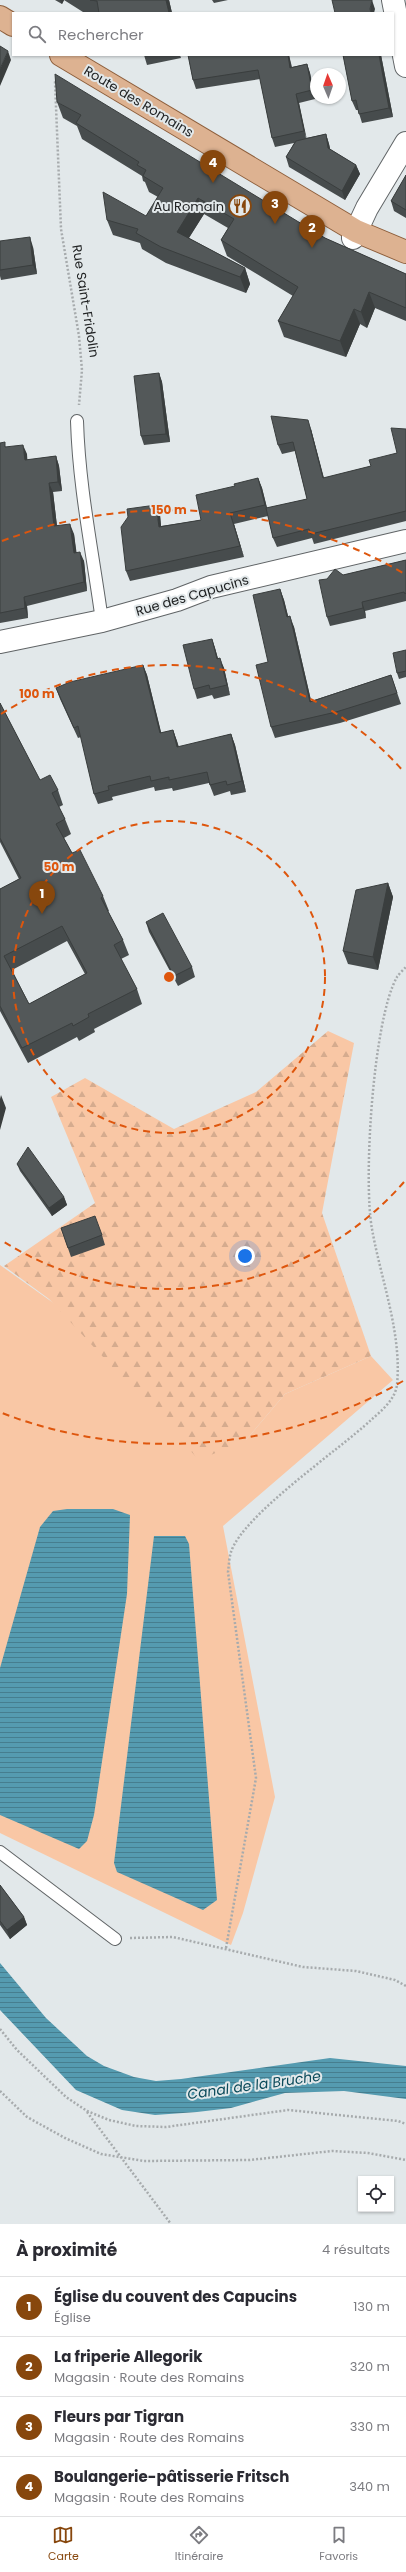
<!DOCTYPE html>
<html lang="fr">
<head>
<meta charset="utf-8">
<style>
	:root { --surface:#fff; --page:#f7f7f7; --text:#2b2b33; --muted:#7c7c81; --line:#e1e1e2; --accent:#87470d }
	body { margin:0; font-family:Poppins,sans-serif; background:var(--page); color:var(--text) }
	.controls { position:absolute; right:12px; bottom:12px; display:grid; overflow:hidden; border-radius:0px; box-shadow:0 1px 3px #0004 }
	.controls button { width:36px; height:36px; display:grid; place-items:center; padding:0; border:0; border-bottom:1px solid var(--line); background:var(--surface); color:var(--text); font:20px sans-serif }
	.compass { position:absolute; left:310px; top:68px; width:36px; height:36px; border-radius:50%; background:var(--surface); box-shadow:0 1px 3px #0004; rotate:358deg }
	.you { position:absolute; left:245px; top:1256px; width:14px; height:14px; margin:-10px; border:3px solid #fff; border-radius:50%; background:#1a73e8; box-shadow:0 0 0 6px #1a73e833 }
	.badge { display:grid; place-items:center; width:26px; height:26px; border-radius:50%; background:var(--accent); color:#fff; font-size:13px; font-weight:700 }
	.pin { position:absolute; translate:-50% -33px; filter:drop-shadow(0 1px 2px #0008) }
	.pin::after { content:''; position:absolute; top:21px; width:14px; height:12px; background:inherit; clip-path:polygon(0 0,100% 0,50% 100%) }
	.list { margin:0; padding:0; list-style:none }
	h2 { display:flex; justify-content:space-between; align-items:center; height:52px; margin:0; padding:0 16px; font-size:17px }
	h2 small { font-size:13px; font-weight:400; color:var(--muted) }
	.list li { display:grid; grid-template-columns:26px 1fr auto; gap:12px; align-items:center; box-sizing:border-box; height:60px; padding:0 16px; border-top:1px solid var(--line) }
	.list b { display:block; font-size:15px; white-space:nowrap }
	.list p { margin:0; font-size:13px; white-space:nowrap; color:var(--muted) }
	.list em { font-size:13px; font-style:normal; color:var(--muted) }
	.icon { flex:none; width:22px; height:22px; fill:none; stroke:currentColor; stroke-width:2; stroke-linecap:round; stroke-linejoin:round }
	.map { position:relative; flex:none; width:406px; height:2224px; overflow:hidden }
	.search { position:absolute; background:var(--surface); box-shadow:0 1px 3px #0004; left:12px; right:12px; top:12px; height:44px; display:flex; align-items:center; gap:10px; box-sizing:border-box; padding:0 14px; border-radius:0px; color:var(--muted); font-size:15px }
	.sheet { height:292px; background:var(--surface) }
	nav { display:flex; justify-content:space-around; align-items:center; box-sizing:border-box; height:56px; border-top:1px solid var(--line); background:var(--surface); font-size:11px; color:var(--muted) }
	nav a { display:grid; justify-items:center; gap:2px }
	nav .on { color:var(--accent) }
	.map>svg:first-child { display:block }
	.green { fill:#f9c7a5 }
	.forest { fill:url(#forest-firs) }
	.water { fill:url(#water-rules) }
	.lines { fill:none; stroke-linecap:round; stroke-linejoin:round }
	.service-casing { stroke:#606466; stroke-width:14 }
	.minor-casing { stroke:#606466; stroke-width:24 }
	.primary-casing { stroke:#8d5e3b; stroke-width:24 }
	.path { stroke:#a7abad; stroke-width:2.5; stroke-dasharray:2 2; stroke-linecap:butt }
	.service { stroke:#fff; stroke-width:12 }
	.minor { stroke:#fff; stroke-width:22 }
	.primary { stroke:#ddb291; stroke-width:22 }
	.wall { fill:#474c4d; fill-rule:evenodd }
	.shaded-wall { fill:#3a3e3e }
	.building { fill:#535859; stroke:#3a3e3e; fill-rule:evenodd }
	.ring { fill:none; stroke:#de560d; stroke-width:2; stroke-dasharray:7 5 }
	.labels { text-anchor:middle; stroke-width:4; stroke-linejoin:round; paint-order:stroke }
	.street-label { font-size:13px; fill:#212324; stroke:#e2e8ea }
	.poi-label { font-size:13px; fill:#212324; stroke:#e2e8ea; text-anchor:end }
	.water-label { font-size:14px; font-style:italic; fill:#0b4a5a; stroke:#e2e8ea }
	.centre { fill:#de560d; stroke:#e2e8ea; stroke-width:2 }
	.ring-label { font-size:12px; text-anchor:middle; font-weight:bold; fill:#de560d; stroke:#e2e8ea; stroke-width:4; stroke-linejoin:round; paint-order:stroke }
</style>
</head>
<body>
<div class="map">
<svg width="406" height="2224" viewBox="0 0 406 2224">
	<defs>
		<pattern id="forest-firs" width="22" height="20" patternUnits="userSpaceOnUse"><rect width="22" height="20" fill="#f9c7a5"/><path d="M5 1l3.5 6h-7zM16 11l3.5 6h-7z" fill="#d5ab8e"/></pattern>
		<pattern id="water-rules" width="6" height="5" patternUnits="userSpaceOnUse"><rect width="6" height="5" fill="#559bb0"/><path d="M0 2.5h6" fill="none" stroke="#467e8f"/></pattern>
	</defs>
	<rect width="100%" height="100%" fill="#e2e8ea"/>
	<path class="green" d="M0 1265 246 1440 285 1394 371 1356 393 1380 223 1526 275 1797 243 1913 231 1945 0 1833Z"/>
	<path class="forest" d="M328 1031 354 1043 322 1213 371 1356 285 1394 246 1440 199 1460 49 1299 4 1266 95 1203 51 1097 85 1078 174 1129 256 1092Z"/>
	<path class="water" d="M67 1509H113L130 1515 127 1594 94 1815 87 1841 79 1849 0 1815V1668L40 1527 53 1511Z
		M154 1536H185L189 1544 217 1900 203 1910 117 1872 114 1863Z
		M0 1963 46 2018 87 2056 104 2066 134 2077 156 2081 181 2079 330 2058 406 2066V2099L344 2091 285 2093 231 2108 197 2112 155 2115 122 2110 76 2090 0 2010Z"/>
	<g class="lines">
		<g class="service-casing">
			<path id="service" d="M77 421C79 489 93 554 102 621
				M0 1852 115 1939"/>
		</g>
		<g class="minor-casing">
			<path id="minor" d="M393 0 406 66
				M353 238 367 208 406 143
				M0 642 102 621 177 600 211 587 406 541"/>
		</g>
		<g class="primary-casing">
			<path id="primary" d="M0 17 13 25
				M61 55 356 231 406 252"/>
		</g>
		<path class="path" d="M57 78 55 82 61 229 79 336 82 370 79 405
			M130 1938 173 1937 303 1967 356 1971 395 1980 406 1986
			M226 1948 256 1778 228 1572C229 1565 229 1558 231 1552 243 1515 339 1450 371 1420 381 1411 395 1400 397 1385 402 1333 381 1280 372 1229 363 1181 373 1019 397 977 399 974 403 970 406 967
			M0 2029 17 2050 66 2097 87 2111 109 2120 136 2126 166 2127 288 2110 398 2121 406 2124
			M0 2091 27 2117 65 2138 101 2154 144 2161 250 2160 332 2151 368 2153 406 2160
			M87 2112 171 2224"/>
		<use href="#service" class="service"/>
		<use href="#minor" class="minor"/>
		<use href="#primary" class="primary"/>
	</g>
	<path class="wall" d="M55 0H169L172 13H83V12L64 0 62 4Z
		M212 0H228L214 3Z
		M144 55H180L181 58 147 65Z
		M188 55H289L292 67 307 64 310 73 315 99 299 103 306 138 326 134 329 144 330 149 356 165 360 174 345 200 289 167 286 157 294 143 275 147 272 138 260 79 196 89 193 80Z
		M343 55H381L393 117 362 123 358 110H356L352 101Z
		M57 102 325 238 406 274V321L375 308 367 328 360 324 346 357 284 337 278 321 293 296 227 256 221 240 228 228 204 214 189 238 245 268 250 284 246 293 166 263 142 249 140 243 113 235 107 220 146 216 158 197 149 192 145 182 143 181 142 176 82 139 77 126 63 118Z
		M406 175V218L394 211 391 201Z
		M0 241 33 247 37 274 1 280 0 276Z
		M159 373 162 382 170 442 144 445 141 436Z
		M311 429 324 478 371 466 397 453 406 429V521L314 544 312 538 277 547 273 538 268 516 234 524 244 557 130 581 126 571 160 515 161 526 201 520 235 486 258 478 262 488 267 508 307 499 295 451 282 454 278 445Z
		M0 443 6 447 27 454V460L56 456 59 466 62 491 53 492 57 526 74 534 76 552 84 561 87 591 27 606 28 618 0 623Z
		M406 560V601L365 611 366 618 330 626 327 617 343 575Z
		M280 589 284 600 288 616 294 627 311 701 391 675 401 704 340 723 275 738 271 727 268 662Z
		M212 639 215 648 218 659 224 668 230 695 214 699 212 695 197 699 194 689Z
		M406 650V677L399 679 397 673Z
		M143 665 147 675 161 733 173 730 179 747 231 734 235 745 246 792 231 795 230 791 214 796 209 783 173 791 172 788 155 791 154 787 112 797 113 800 98 804 94 794 81 737 78 738 60 699 56 688Z
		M0 703 40 780 58 790 63 805 59 807 65 819 71 834 64 838 72 853 103 896 109 911H108L123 940 129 955 121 959 137 989 142 1004 94 1029 95 1032 79 1041 77 1037 28 1063 0 1011V889L19 879 0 842ZM67 941 85 974 29 1004 12 970Z
		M388 883 393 897 378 970 348 964 343 951Z
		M146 922 192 967 195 977 178 986 149 932Z
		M17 1164 64 1197 67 1205 52 1216 20 1171Z
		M61 1228 102 1235 105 1245 71 1257Z
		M0 1885 24 1917 27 1925 10 1939 0 1925Z"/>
	<path class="shaded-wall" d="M60 0H64L62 4Z
		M166 0H169L172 13H169Z
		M372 0 375 9 374 13H371L370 9Z
		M8 51 11 60 0 86V69Z
		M288 55H289L293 77 290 68Z
		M379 55H381L393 117 389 108Z
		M307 64 310 73 315 99 312 90Z
		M296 94 299 103 307 140 304 131Z
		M326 134 329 144 332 157 328 148Z
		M356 165 360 174 345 200 342 191Z
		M198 198 204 214 183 247 177 232Z
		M30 237 33 247 37 274 33 265Z
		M245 268 250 284 246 293 240 277Z
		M369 292 375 308 367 328 361 312Z
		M354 309 360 324 346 357 340 341Z
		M159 373 162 382 170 442 166 434Z
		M308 420 311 429 326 487 323 478Z
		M23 445 27 454 28 470 25 460Z
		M56 456 59 466 62 491 58 482Z
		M258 478 262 488 269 516 265 505Z
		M49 483 53 492 58 535 54 526Z
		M156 505 160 515 162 537 159 527Z
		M230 513 234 524 244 557 240 546Z
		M70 524 74 534 78 563 74 553Z
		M80 552 84 561 87 591 84 582Z
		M280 589 284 600 291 628 287 617Z
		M24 597 27 606 28 618 25 608Z
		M362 602 365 611 366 618 363 608Z
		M290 616 294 627 314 713 310 702Z
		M212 639 215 648 221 669 217 659Z
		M220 658 224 668 230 695 227 685Z
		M143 665 147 675 164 744 160 733Z
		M173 730 177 741 181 758 177 747Z
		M231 734 235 745 246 792 242 781Z
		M388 883 393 897 378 970 373 957Z
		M1 1095 6 1108 0 1130V1099Z
		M64 1197 67 1205 52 1216 49 1208Z
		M24 1917 27 1925 10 1939 7 1930Z"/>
	<path class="building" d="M90 0H166L169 13H99L97 1Z
		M332 0H372L370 9 371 13H335Z
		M0 46 8 51 0 69Z
		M188 55H288L290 68 307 64 312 90 296 94 304 131 272 138 258 70 193 80Z
		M343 55H379L389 108 359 114 356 100 352 101Z
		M55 74 325 238 406 274V308L369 292 361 312 354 309 340 341 278 321 298 287 221 240 234 219 198 198 177 232 245 268 240 277 161 247 136 233 138 229 107 220 103 192 146 216 163 188 143 176 146 170 137 165 139 162 76 123 81 115 57 102Z
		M326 134 328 148 356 165 342 191 286 157 296 141Z
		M406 175V210L391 201Z
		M30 237 33 265 0 270V241Z
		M159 373 166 434 141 436 134 376Z
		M271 416 308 420 323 478 371 466 369 460 397 453 391 428 406 429V511L311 534 309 529 273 538 266 508 307 499 293 442 278 445Z
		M5 442V447L23 445 25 460 56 456 58 482 49 483 54 526 70 524 74 553 80 552 84 582 24 597 25 608 0 613V443Z
		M258 478 265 505 230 513 240 546 126 571 121 527 128 517 127 509 156 505 159 527 201 520 196 495 235 486 234 484Z
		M406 560V593L405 594 404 592 362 602 363 608 327 617 319 580 327 579 335 569 343 575Z
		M280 589 287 617 290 616 310 702 391 675 397 693 336 712 271 727 256 665 268 662 253 595Z
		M212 639 217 659 220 658 227 685 210 689 209 685 194 689 183 645Z
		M406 650V671L397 673 393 653Z
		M143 665 160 733 173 730 177 747 231 734 242 781 227 785 226 781 210 785 207 772 169 780V777L151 781 150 776 108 786 109 790 94 794 78 726 74 728 56 688 70 682Z
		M0 703 40 780 50 775 58 790 52 793 65 819 56 824 72 853 80 850 103 896 101 898 123 940 114 945 137 989 88 1014 89 1017 73 1026 72 1023 22 1048 0 1006V889L21 878 0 838ZM62 926 87 973 29 1004 4 956Z
		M388 883 373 957 343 951 356 890Z
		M163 913 192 967 174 976 146 922Z
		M28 1147 64 1197 49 1208 17 1164Z
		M95 1216 102 1235 68 1248 61 1228Z
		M0 1885 24 1917 7 1930 0 1921Z"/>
	<g class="ring">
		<circle cx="169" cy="977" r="156"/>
		<path d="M404 1182A312 312 0 0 1 1 1240M1 714A312 312 0 0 1 404 772"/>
		<path d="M403 1381A467 467 0 0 1 2 1413M2 541A467 467 0 0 1 403 573"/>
	</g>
	<defs>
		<g id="restaurant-ring" transform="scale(1.15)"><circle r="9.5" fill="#e2e8ea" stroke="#87470d" stroke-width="1.5"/><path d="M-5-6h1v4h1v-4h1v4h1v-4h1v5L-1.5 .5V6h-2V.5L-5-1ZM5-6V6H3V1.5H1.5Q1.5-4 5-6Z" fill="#87470d"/></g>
	</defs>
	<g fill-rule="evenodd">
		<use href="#restaurant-ring" x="240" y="206"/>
	</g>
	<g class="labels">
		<g class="street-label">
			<text transform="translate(139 101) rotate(31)" y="5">Route des Romains</text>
			<text transform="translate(86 301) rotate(81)" y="5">Rue Saint-Fridolin</text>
			<text transform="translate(192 595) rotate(-16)" y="5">Rue des Capucins</text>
		</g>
		<g class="poi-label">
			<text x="224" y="211">Au Romain</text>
		</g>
		<g class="water-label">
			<text transform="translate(254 2085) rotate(-8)" y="5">Canal de la Bruche</text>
		</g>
	</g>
	<circle cx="169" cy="977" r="6" class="centre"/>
	<g class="ring-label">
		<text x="169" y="514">150 m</text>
		<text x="37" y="698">100 m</text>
		<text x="59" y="871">50 m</text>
	</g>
</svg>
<div class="controls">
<button><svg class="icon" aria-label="locate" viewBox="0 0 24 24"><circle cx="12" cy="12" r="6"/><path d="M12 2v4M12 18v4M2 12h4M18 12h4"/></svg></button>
</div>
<svg class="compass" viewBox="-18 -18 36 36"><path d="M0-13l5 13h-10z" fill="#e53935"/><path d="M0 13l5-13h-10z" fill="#7c7c81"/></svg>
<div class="you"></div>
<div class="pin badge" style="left:42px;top:914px">1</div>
<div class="pin badge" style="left:312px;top:248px">2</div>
<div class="pin badge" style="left:275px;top:224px">3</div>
<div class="pin badge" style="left:213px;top:183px">4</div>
<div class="search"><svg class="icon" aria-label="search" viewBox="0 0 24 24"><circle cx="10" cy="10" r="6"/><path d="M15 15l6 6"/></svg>Rechercher</div>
</div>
<section class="sheet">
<h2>À proximité<small>4 résultats</small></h2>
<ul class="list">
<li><span class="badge">1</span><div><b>Église du couvent des Capucins</b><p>Église</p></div><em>130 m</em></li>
<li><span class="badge">2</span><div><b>La friperie Allegorik</b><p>Magasin · Route des Romains</p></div><em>320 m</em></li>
<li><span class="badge">3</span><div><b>Fleurs par Tigran</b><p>Magasin · Route des Romains</p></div><em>330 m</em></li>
<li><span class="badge">4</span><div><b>Boulangerie-pâtisserie Fritsch</b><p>Magasin · Route des Romains</p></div><em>340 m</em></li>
</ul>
</section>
<nav>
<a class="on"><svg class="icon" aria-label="map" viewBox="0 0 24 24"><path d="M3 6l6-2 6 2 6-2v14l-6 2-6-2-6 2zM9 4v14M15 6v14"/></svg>Carte</a>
<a><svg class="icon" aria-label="directions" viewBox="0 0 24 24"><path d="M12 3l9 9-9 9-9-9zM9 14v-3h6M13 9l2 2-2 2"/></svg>Itinéraire</a>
<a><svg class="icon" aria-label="saved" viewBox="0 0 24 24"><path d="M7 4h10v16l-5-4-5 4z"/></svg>Favoris</a>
</nav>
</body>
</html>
